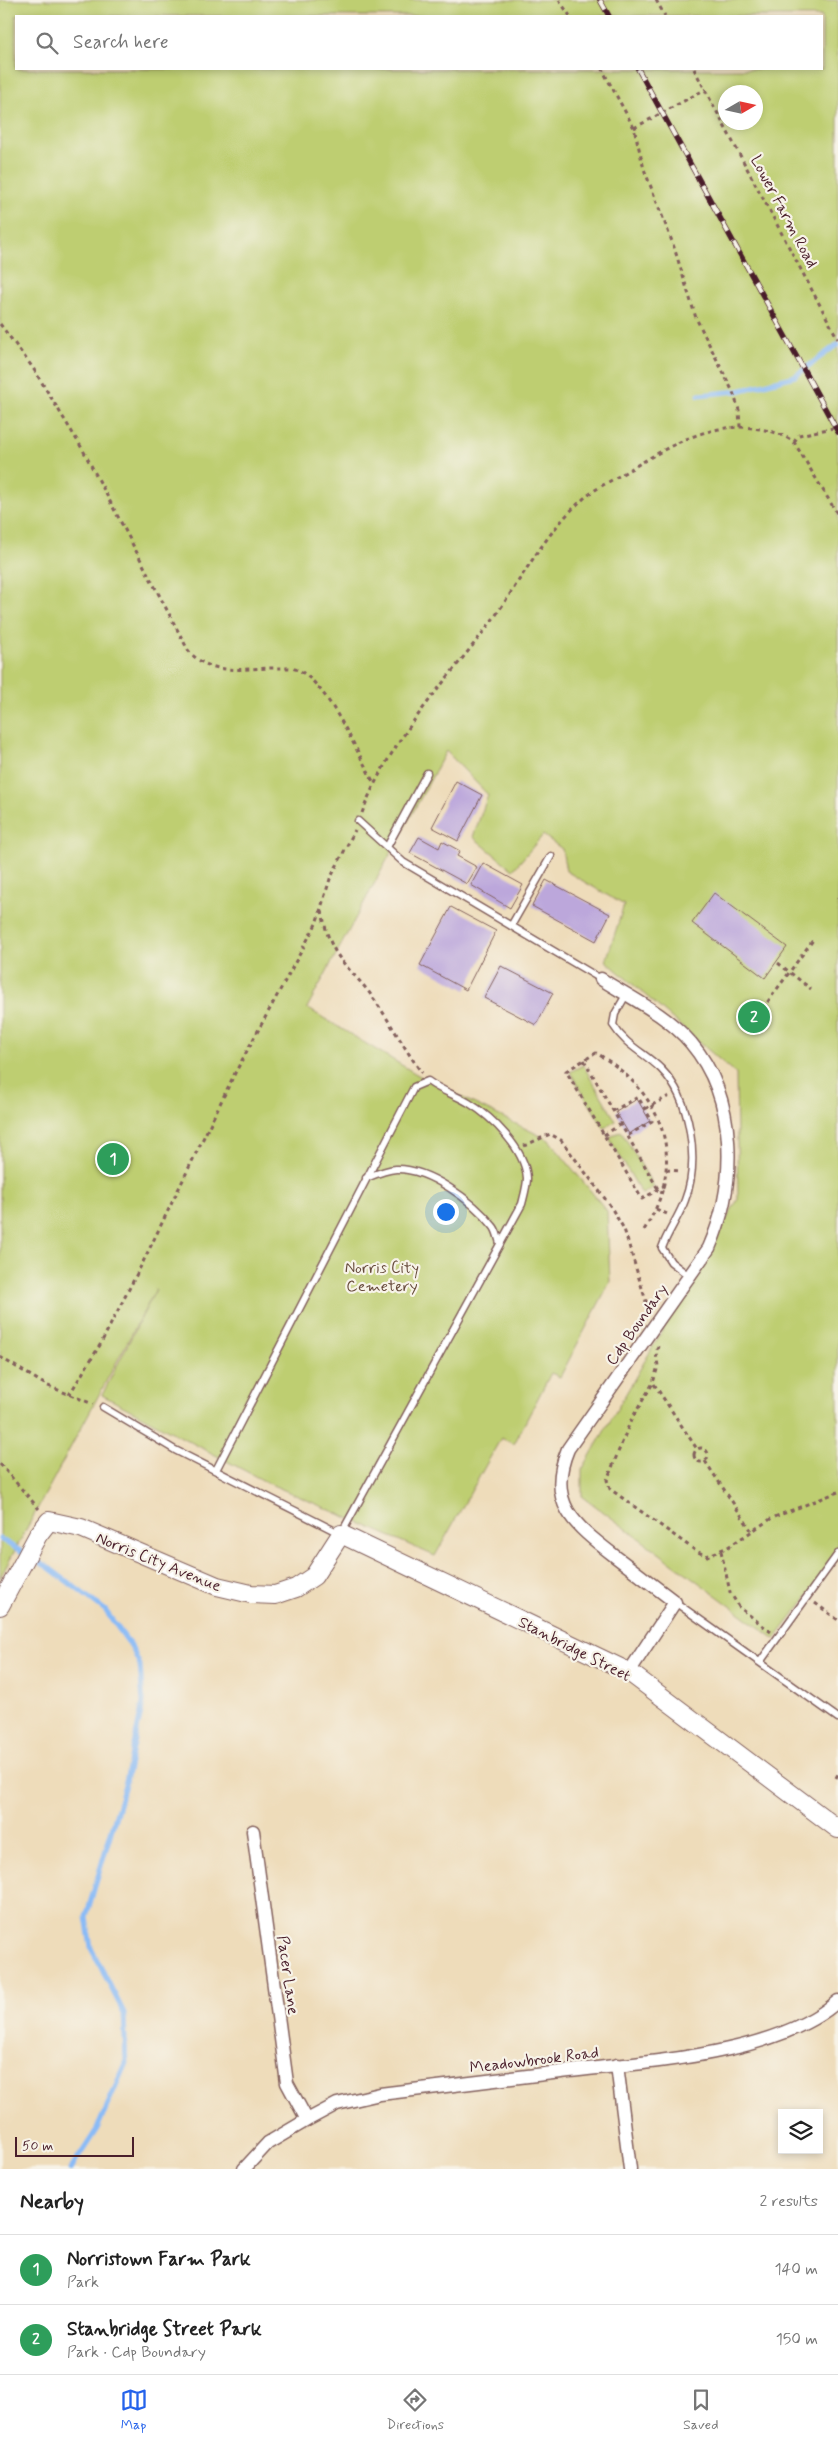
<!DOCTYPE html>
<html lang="en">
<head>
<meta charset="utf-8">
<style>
	:root { --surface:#fff; --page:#f2f2f2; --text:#222; --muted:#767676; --line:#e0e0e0; --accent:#2563eb }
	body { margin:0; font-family:Mynerve,sans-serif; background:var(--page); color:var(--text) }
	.controls { position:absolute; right:15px; bottom:15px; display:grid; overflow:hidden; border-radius:0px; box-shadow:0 2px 8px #0003 }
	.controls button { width:45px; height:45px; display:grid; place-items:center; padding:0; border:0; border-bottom:1px solid var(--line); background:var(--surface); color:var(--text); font:25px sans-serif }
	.compass { position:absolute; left:718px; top:85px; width:45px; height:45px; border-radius:50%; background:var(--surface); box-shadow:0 2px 8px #0003; rotate:81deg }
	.scale { position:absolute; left:15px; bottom:12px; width:119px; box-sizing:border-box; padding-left:5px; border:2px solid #4a1f2b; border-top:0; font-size:14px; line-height:18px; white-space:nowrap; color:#4a1f2b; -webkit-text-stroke:4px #f7f3e8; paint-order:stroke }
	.you { position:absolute; left:445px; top:1211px; width:18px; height:18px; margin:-12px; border:4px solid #fff; border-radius:50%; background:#1a73e8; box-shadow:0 0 0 8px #1a73e833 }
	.badge { display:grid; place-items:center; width:32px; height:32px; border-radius:50%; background:var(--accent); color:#fff; font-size:16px; font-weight:700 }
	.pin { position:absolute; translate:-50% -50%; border:2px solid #fff; box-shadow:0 1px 5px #0006 }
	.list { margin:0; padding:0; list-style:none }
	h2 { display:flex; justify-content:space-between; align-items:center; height:65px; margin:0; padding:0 20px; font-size:21px }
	h2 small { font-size:16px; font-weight:400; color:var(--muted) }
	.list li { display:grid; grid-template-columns:32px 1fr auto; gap:15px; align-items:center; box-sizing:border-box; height:70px; padding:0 20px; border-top:1px solid var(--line) }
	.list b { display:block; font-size:19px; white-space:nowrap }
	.list p { margin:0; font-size:16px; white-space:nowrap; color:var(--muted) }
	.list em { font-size:16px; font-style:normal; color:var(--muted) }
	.icon { flex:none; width:28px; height:28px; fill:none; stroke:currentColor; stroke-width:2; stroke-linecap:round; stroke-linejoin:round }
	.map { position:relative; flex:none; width:838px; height:2169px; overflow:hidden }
	.search { position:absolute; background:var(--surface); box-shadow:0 2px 8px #0003; left:15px; right:15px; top:15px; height:55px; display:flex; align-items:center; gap:12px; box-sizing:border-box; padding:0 18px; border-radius:0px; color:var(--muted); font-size:19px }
	.sheet { height:205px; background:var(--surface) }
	nav { display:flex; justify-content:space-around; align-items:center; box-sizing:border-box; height:70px; border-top:1px solid var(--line); background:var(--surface); font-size:14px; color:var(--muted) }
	nav a { display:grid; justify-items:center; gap:2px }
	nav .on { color:var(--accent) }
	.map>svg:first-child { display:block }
	.green { fill:#bece71; stroke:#84764e; fill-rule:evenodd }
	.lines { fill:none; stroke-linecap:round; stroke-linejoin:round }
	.stream { stroke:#8abbf6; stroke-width:5 }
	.building { fill:#bca7db }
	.lane-casing { stroke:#83615d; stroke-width:9 }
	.street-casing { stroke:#83615d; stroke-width:15 }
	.secondary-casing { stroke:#83615d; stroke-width:20 }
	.path { stroke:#83615d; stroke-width:3; stroke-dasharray:4 4; stroke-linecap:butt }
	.lane { stroke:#fff; stroke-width:6 }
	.street { stroke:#fff; stroke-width:12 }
	.secondary { stroke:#fff; stroke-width:18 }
	.rail-casing { stroke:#4a1f2b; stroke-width:5.5 }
	.rail { stroke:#f7f3e8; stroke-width:4; stroke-dasharray:11; stroke-linecap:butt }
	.labels { text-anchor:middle; stroke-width:4.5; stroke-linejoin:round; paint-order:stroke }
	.street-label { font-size:16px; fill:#4a1f2b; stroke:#f7f3e8 }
	.park-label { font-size:16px; fill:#674b3c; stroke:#f7f3e8 }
</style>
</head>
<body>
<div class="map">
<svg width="838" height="2169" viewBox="0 0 838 2169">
	<rect width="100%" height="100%" fill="#f7f3e8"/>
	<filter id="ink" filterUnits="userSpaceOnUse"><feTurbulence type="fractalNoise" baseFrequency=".02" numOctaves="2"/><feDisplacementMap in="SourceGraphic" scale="10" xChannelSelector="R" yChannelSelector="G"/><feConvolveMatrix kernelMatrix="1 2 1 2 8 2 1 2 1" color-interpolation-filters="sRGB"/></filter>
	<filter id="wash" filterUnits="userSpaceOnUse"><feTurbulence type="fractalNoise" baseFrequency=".0096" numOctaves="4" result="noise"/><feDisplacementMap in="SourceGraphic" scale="20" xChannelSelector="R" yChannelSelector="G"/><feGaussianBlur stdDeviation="1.12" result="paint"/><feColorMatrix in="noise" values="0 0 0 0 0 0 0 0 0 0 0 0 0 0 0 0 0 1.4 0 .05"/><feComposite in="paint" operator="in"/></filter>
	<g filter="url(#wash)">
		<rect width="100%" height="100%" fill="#eedcba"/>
		<path class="green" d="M0 0H838V1557L775 1639 582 1496V1470L738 1199 736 1074 606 961 624 905 566 871 562 849 543 835 513 870 473 837 488 795 446 751 307 1008 428 1081 549 1140 607 1211 610 1282 560 1377 551 1373 514 1444 501 1438 435 1556 268 1483 102 1395 156 1289 0 1578ZM16 16H822V69H16ZM726 92H756V122H726Z
			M583 1065 616 1121 604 1128 570 1072Z
			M621 1131 654 1187 642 1194 609 1138Z"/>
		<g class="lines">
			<path class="stream" d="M699 395 738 391 795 376 838 344
				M0 1539 48 1567 105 1610 131 1646 140 1665 143 1703 126 1781 86 1917 91 1948 124 2013 126 2063 97 2129 71 2169"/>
		</g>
		<g id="blocks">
			<path class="building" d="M456 781 482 795 458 841 432 827Z
				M419 837 439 848 442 841 460 851 457 856 477 867 467 884 410 853Z
				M483 863 523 885 510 908 471 885Z
				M546 880 610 914 596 941 532 906Z
				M714 893 787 947 765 978 692 923Z
				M451 907 496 931 466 990 420 965Z
				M501 966 553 993 536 1025 484 998Z
				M637 1099 650 1121 629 1134 616 1112Z"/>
		</g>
	</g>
	<g filter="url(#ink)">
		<use href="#blocks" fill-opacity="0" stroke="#83615d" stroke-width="1"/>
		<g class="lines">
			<g class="lane-casing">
				<path id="lane" d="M358 821 403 862 601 979
					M387 847 427 773
					M511 926 551 856
					M626 995 615 1014 613 1025C626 1046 645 1053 661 1069 691 1099 700 1161 685 1200 679 1217 668 1231 662 1248L671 1262 689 1276
					M366 1178C376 1174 385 1170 396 1169 429 1168 473 1201 493 1226 497 1230 498 1238 500 1243
					M103 1407 175 1450 341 1534 522 1204C524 1196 527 1186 527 1178 525 1149 492 1117 469 1103 456 1095 441 1091 428 1081L414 1087 216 1470
					M675 1602 838 1718
					M760 1662 838 1554"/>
			</g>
			<g class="street-casing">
				<path id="street" d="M601 979C631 998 667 1015 691 1043 738 1099 737 1184 709 1248L568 1449C545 1504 576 1526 616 1557 636 1572 655 1587 675 1602L629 1672
					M253 1831 287 2083 307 2120
					M617 2065 630 2169
					M244 2169 268 2143 307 2120 337 2104 380 2094C443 2086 506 2079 569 2071 647 2062 778 2055 838 2001"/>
			</g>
			<g class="secondary-casing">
				<path id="secondary" d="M0 1606 38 1535 49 1521 81 1528 217 1586 251 1594 275 1595 296 1588 314 1576 341 1534 629 1672 838 1829"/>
			</g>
			<path class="path" d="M559 0 570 16
				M656 0 665 16
				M694 69 838 339
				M634 128 706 89
				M0 324 33 368 83 450 188 650C209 677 244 668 274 668 283 668 293 667 300 671 329 687 358 754 374 783
				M740 427C760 428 778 431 794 442L838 515
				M794 442 799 435 833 428
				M362 813C389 740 447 681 493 619 521 580 545 533 581 501 595 488 613 480 629 470 665 449 697 428 740 427L739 410 733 392 696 318 673 244 644 169 634 128 602 69
				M838 897V899
				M322 910C330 964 352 965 378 1005 393 1027 406 1051 422 1073
				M778 963 811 989
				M758 1015 813 940
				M584 1060 658 1189
				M645 1109 669 1096
				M613 1111 638 1097 652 1121 627 1136
				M604 1135 621 1124
				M524 1146 550 1134 561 1140 609 1204 624 1229 649 1311
				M666 1170 681 1171
				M656 1209 667 1214
				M644 1230C656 1211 664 1192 666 1170 671 1119 638 1077 596 1053L566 1071 642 1199 664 1186
				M658 1346 656 1353 658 1366 653 1383 631 1420 607 1480 610 1489 696 1551 707 1556 728 1547 772 1518 838 1492
				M0 1357 46 1385 93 1404
				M654 1384 697 1449
				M69 1395 100 1345 143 1262 235 1073 316 924 330 879 355 830
				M694 1455a7 7 0 1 1 14 0a7 7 0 1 1-14 0Z
				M705 1461 751 1530
				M0 1464 39 1509
				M721 1551 730 1592 739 1607 771 1632
				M815 1603 838 1620
				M836 1778 838 1774"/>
			<use href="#lane" class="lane"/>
			<use href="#street" class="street"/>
			<use href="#secondary" class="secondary"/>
			<g class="rail-casing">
				<path id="rail" d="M600 0 609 16
					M638 69 838 432"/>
			</g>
			<use href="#rail" class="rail"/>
		</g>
	</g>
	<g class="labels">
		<g class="street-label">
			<text transform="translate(785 211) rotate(62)" y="6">Lower Farm Road</text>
			<text transform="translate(636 1324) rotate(-55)" y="6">Cdp Boundary</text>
			<text transform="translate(159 1561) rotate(22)" y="6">Norris City Avenue</text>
			<text transform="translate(575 1648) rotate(27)" y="6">Stanbridge Street</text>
			<text transform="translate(289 1975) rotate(82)" y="6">Pacer Lane</text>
			<text transform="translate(534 2059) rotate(-7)" y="6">Meadowbrook Road</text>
		</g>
		<g class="park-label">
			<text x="382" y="1273">Norris City<tspan x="382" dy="18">Cemetery</tspan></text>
		</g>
	</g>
</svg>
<div class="controls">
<button><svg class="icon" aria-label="layers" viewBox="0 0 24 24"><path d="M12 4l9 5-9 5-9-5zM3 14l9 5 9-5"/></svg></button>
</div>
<svg class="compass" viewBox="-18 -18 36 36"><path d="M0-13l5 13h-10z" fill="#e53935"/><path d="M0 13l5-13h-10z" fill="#767676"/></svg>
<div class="scale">50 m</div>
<div class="you"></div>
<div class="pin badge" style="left:113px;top:1159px;background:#2e9e5b">1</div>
<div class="pin badge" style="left:754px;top:1017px;background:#2e9e5b">2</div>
<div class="search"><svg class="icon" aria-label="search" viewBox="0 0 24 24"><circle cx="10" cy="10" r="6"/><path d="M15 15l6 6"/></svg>Search here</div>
</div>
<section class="sheet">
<h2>Nearby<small>2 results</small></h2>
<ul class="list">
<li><span class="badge" style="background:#2e9e5b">1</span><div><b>Norristown Farm Park</b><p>Park</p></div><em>140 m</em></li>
<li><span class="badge" style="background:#2e9e5b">2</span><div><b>Stanbridge Street Park</b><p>Park · Cdp Boundary</p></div><em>150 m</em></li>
</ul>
</section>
<nav>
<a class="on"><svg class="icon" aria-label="map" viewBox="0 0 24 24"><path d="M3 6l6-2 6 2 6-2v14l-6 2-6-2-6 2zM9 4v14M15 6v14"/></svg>Map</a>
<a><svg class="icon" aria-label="directions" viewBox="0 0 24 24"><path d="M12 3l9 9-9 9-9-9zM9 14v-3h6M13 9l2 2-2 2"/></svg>Directions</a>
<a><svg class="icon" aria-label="saved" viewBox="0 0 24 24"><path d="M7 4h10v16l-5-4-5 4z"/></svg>Saved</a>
</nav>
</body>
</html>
